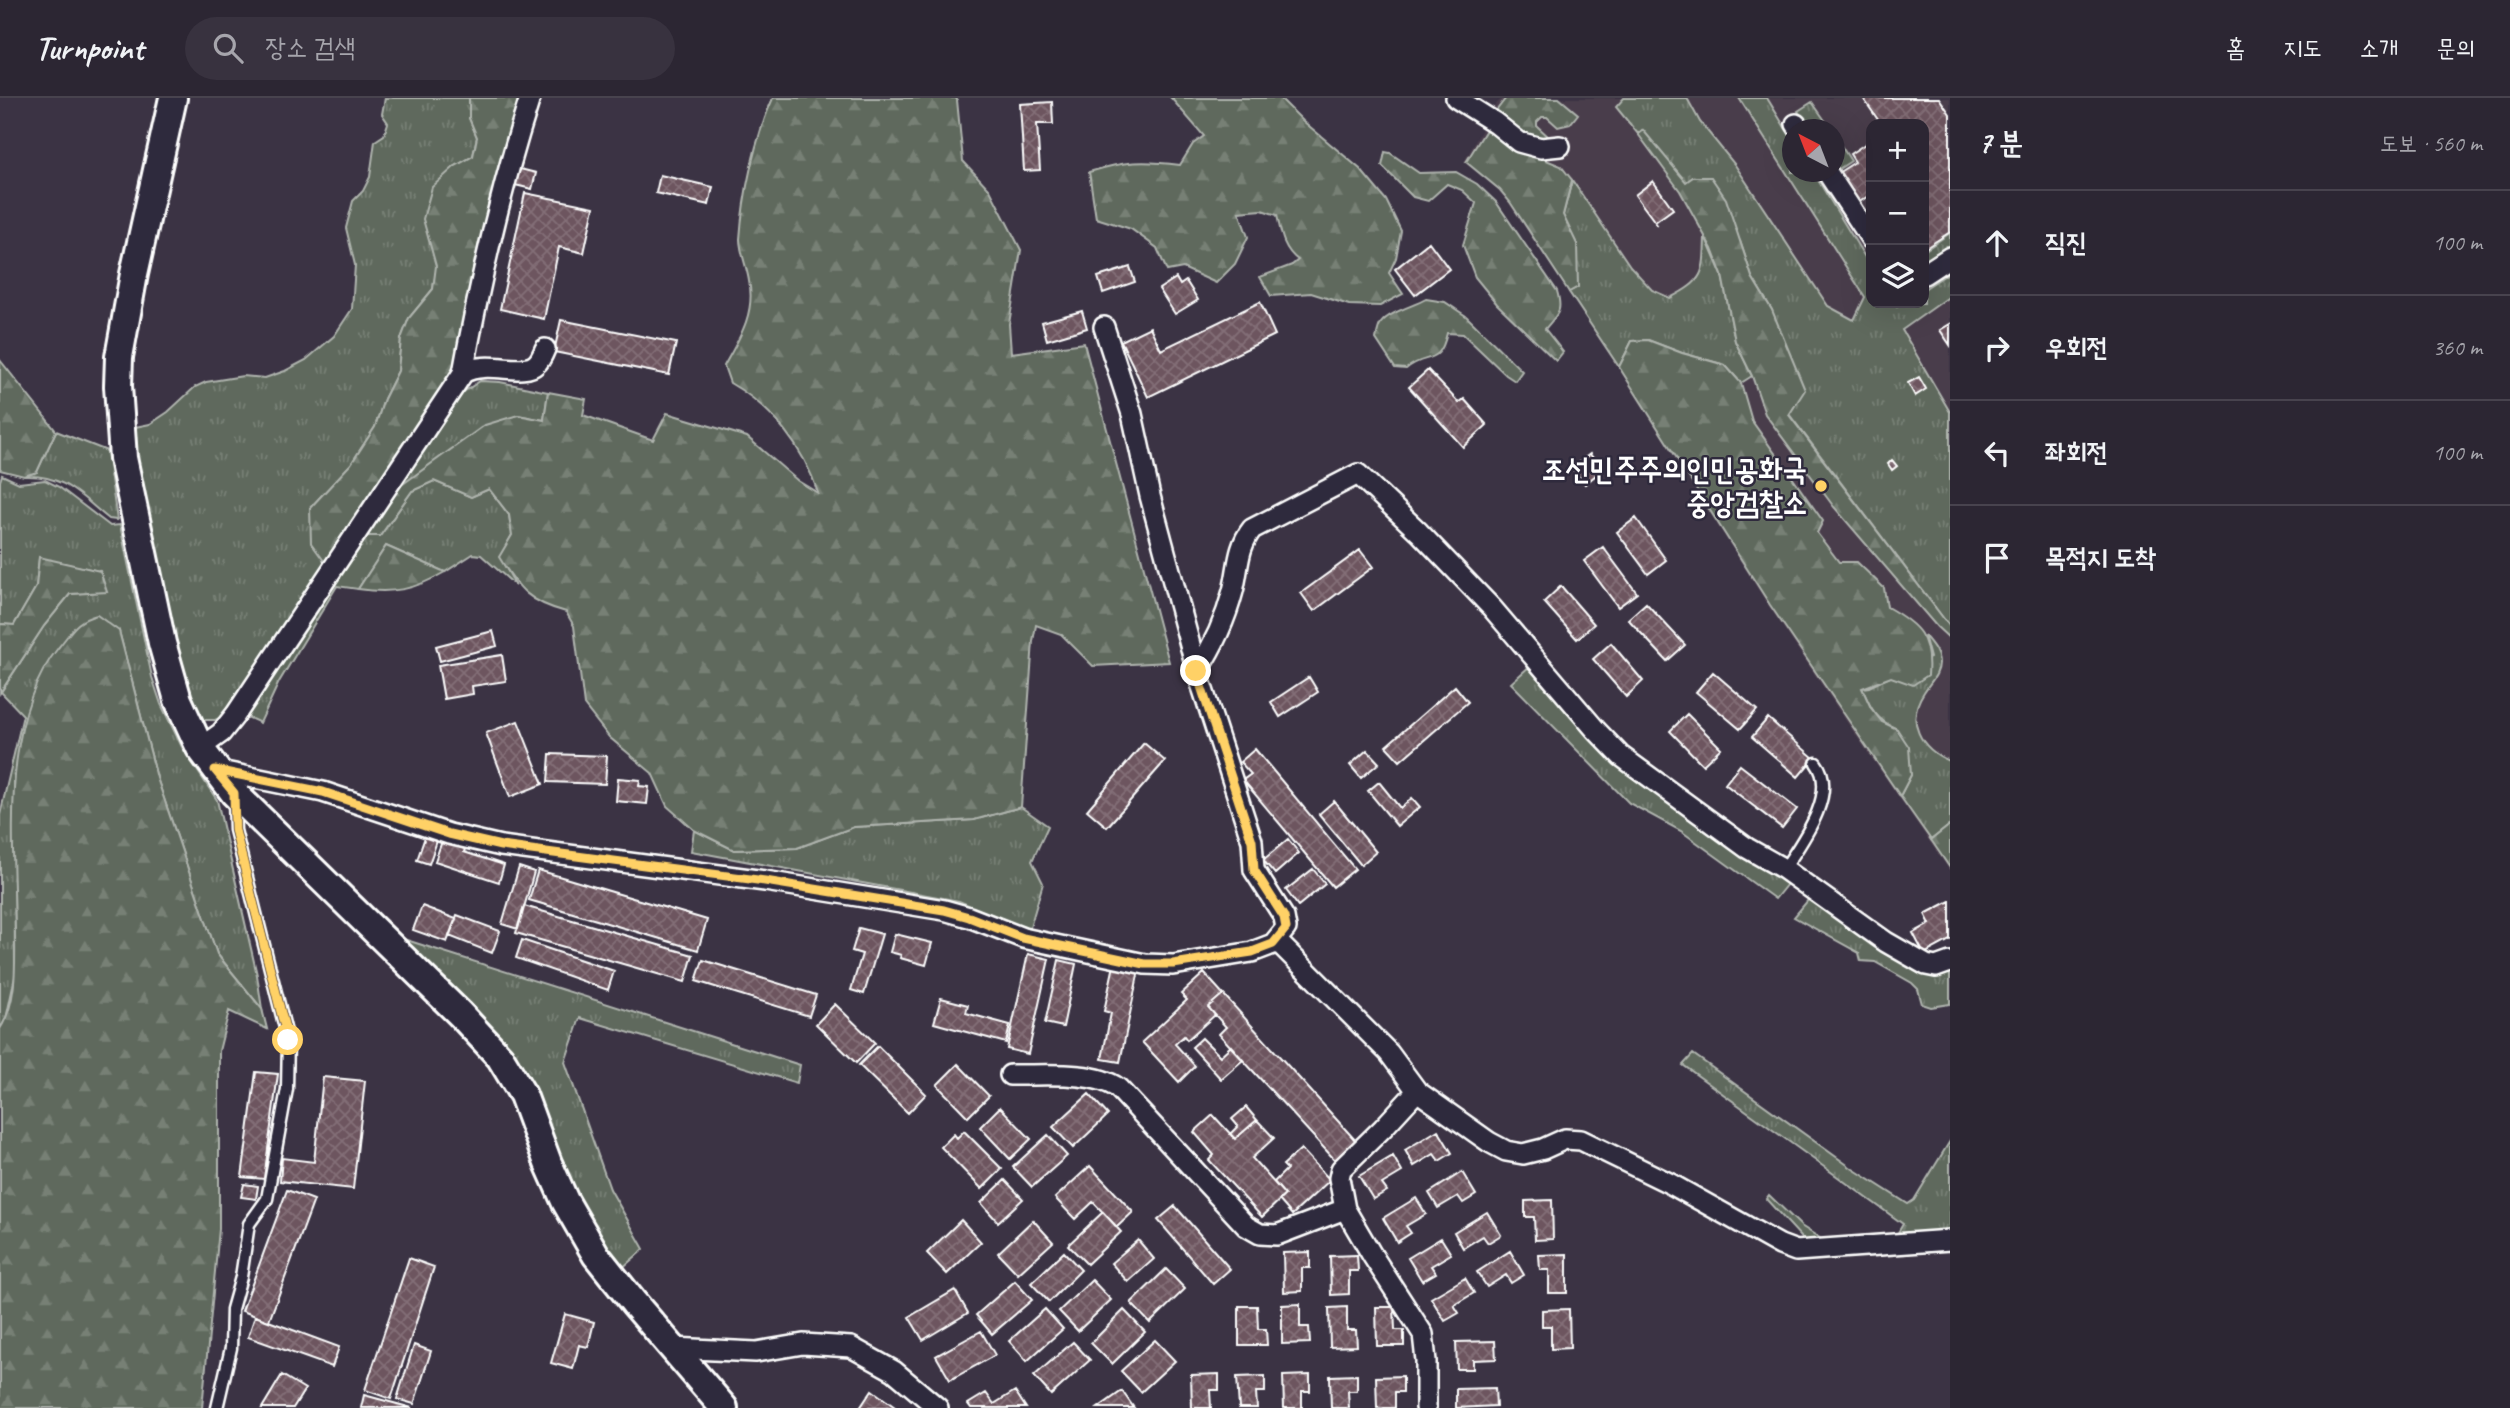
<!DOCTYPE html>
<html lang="ko">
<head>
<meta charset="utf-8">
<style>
	:root { --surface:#2c2633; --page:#38323f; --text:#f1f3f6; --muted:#a6a5ac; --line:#48434e }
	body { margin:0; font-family:Caveat,"Poor Story",sans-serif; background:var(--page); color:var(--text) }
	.controls { position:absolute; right:21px; top:21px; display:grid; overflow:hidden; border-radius:14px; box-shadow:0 7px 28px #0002 }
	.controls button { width:63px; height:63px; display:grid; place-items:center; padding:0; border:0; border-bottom:2px solid var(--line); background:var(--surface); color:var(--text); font:35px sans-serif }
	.compass { position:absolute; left:1782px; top:21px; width:63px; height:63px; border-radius:50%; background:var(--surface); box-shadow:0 7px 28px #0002; rotate:318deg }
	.stop { position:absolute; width:21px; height:21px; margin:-16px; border:5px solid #ffd166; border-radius:50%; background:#fff }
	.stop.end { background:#ffd166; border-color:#fff; box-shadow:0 2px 7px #0008 }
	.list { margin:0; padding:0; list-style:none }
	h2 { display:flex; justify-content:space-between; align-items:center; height:91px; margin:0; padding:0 28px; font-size:30px }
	h2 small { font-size:23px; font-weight:400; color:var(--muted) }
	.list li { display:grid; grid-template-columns:46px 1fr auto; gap:21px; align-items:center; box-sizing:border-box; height:105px; padding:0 28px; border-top:2px solid var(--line) }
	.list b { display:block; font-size:26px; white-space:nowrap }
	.list em { font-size:23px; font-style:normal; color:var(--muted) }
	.icon { flex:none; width:38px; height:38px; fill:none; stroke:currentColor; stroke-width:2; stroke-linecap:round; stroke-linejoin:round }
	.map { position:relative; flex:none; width:1950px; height:1310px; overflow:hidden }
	header { display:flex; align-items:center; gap:42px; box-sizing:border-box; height:98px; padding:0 35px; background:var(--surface); border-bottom:2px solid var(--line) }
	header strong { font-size:33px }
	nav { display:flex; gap:38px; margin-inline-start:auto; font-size:24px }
	.search { width:490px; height:63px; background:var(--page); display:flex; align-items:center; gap:18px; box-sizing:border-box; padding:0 24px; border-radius:38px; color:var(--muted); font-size:26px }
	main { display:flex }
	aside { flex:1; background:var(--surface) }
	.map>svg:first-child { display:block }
	.built { fill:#4a3d4c; fill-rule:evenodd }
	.grass { fill:url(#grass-tufts); stroke:#afb4ae; stroke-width:2 }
	.forest { fill:url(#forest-firs); stroke:#afb4ae; stroke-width:2 }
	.building { fill:url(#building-cross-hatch); stroke:#fff; stroke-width:2 }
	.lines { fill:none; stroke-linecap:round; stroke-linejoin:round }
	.lane-casing { stroke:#fff; stroke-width:15 }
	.street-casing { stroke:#fff; stroke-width:24 }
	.secondary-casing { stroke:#fff; stroke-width:32 }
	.lane { stroke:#2f2a3d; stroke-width:10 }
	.street { stroke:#2f2a3d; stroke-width:19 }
	.secondary { stroke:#2f2a3d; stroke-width:26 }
	.route { stroke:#ffd166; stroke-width:9 }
	.poi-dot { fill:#ffd166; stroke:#2f2a3d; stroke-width:2.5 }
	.labels { text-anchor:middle; stroke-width:5; stroke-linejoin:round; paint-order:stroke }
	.poi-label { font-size:30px; font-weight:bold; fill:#fff; stroke:#2f2a3d; text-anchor:end }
</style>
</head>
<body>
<header>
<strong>Turnpoint</strong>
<div class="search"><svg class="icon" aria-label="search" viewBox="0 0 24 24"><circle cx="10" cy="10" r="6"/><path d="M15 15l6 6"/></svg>장소 검색</div>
<nav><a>홈</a><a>지도</a><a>소개</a><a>문의</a></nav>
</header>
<main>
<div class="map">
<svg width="1950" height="1310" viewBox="0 0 1950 1310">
	<defs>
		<pattern id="grass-tufts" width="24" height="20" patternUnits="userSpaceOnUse" patternTransform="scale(1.75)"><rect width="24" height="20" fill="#5f695d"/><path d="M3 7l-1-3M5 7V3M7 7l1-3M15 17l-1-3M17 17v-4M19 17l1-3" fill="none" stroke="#778075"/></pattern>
		<pattern id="forest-firs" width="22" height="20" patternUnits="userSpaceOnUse" patternTransform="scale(1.75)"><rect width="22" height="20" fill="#5f695d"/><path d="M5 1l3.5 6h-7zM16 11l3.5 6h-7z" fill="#778075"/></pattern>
		<pattern id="building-cross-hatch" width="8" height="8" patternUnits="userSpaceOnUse" patternTransform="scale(1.75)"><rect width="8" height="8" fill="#6d555f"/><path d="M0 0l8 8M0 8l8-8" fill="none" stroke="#836e77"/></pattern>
	</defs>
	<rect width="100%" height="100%" fill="#3b3344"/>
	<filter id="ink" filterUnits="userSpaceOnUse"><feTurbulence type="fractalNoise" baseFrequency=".0143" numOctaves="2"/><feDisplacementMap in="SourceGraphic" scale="14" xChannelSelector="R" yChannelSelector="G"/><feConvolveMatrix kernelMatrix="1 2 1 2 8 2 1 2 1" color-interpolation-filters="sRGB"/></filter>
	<g filter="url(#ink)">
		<path class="built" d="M1502 0H1950V773L1848 626 1768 507 1617 268 1508 104 1498 92 1464 64 1494 9ZM1871 26H1924V205H1871ZM1792 32H1834V74H1792Z"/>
		<path class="grass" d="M385 0H469V20L477 39 473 58 454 69 433 191 409 220 401 241 398 273 384 301 375 329 351 366 310 410 327 467 226 617 215 622H199L171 559 130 330 150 326 168 314 195 289 206 284 243 278 265 280 285 273 306 262 334 238 352 211 355 167 346 130 353 103 363 93 370 79 375 43 384 37 388 25 382 16Z
			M1624 0H1687L1700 24 1735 67 1828 208 1854 222 1865 199 1739 0H1767L1792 41V74H1813L1871 169V205H1893L1897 209 1904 205H1924V191L1950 174V198L1902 232 1950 314V529L1789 316 1772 212 1752 179 1740 143 1693 79 1686 85 1642 32 1638 36 1616 9Z
			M1812 4 1831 31H1810L1798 13Z
			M1834 37 1851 63 1837 72 1835 68Z
			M1572 82 1630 168 1652 192 1670 200C1705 182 1704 175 1705 138L1722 177 1735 243 1752 278 1741 285 1725 267 1682 255 1648 242 1632 243 1619 269 1569 194 1578 189 1563 117Z
			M1950 135V149L1924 166V153Z
			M480 283 500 284 548 294 544 322 518 317 396 391 459 297Z
			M56 333 107 353 117 422 109 421C80 398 64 376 24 378L37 374Z
			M2 377 19 385 45 382 59 389 110 428 120 427 152 579 161 606 183 651 217 702 257 877 262 911 217 856 157 680 119 533 14 676 15 879 6 921 0 931V717L23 617 1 594 44 528 70 496 106 493 100 473 39 460 36 489 14 527 0 526V383Z
			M434 383 471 399 489 391 509 417 512 437 500 459 516 488 481 457 473 456 445 474 386 448 358 491 337 488 279 584 260 625 245 618 365 438H380L412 393Z
			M1924 537C1931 546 1939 554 1939 565 1939 577 1930 584 1924 594 1905 623 1920 651 1950 663V727L1931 742 1900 698 1911 677 1897 631C1876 621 1871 612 1862 590L1869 589 1930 560Z
			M1531 567 1578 622 1791 781 1775 801 1681 733 1629 705 1511 585Z
			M1021 709 1048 728 1032 763 1043 785 1029 833 959 803 691 753 694 732 734 752 797 750 853 729 974 722Z
			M1813 796 1940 877 1950 875V906L1931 909 1922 906 1918 891 1912 885 1875 864 1861 863 1859 855 1794 819Z
			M397 839 800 967 797 985 580 920 565 964 610 1091 644 1151 621 1171 590 1126 533 1011Z
			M1693 956 1853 1071 1908 1106 1914 1102 1950 1043V1139L1812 1151 1766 1101 1769 1097 1801 1128 1823 1142 1896 1138 1903 1126 1683 967Z"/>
		<path class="forest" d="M469 0H519L456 266 327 467 311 445 310 410 351 366 375 329 384 301 398 273 401 241 409 220 433 191 436 168 423 121 432 89 454 69 473 58 477 39 469 20Z
			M773 0H956L957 2 963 63 990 92 1021 152 1009 226 1011 255 1084 245 1169 564 1093 568 1061 536 1036 527 1033 543 1021 709 974 722 854 729 797 750 734 752 694 732 667 708 652 675 609 639 584 607 574 528 566 514C529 504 519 492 499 459L512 437 509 417 489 391 471 399 434 383 412 393 380 438H365L396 391 485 327 518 317 544 322 548 294 586 301 583 317 653 342 667 315 747 339 798 383 818 395C804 350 772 309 730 285L724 268C739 241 756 215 749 183 747 169 740 154 740 141 743 97 755 40 773 0Z
			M1171 0H1280L1303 23 1360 71 1386 102 1401 133 1396 160 1389 175 1403 196 1380 208 1349 207 1311 195 1271 198 1260 179 1292 167 1298 162C1283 151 1281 135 1277 117L1262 112 1239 114 1248 139 1235 166 1216 185 1183 170 1167 173 1157 150 1131 131 1096 120 1089 74C1125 63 1142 62 1180 67L1193 46 1204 38Z
			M1506 0H1559L1578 16 1570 26 1558 29 1547 19H1542L1537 24V28L1549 39C1526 42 1512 27 1496 13Z
			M1489 27 1519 51 1561 68 1572 82 1563 117 1577 146 1578 189 1569 194 1510 104 1500 92 1466 64Z
			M1643 32 1686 84 1693 79H1711L1726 101 1752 179 1772 212 1805 292 1789 317 1950 529V541L1937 529 1834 409 1765 316 1752 278 1735 243 1722 177 1712 151 1680 93 1638 36Z
			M1385 54 1390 55 1419 75 1456 74 1477 86 1496 104 1557 193C1563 214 1558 215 1545 231L1563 254 1556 263 1497 206 1475 179 1463 147 1476 105 1462 92 1447 86 1428 103 1413 99 1382 68Z
			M1426 201 1445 204 1466 218 1522 273 1515 283 1506 277 1463 236 1447 235C1439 270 1427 253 1406 271L1395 270 1376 241C1377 236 1378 229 1381 225 1389 214 1414 208 1426 201Z
			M1648 242 1682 255 1725 267 1741 285 1752 323 1823 423 1817 435 1839 464H1857L1884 490 1887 509C1919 527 1931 539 1928 577L1913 587 1891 579 1862 590 1871 610 1882 624 1897 631 1909 649 1911 677 1900 698 1770 507 1619 269 1632 243Z
			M0 262 56 333 37 374 24 378 0 372Z
			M386 448 445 474C414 492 394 496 358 491Z
			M39 459 100 473 107 494 70 496 44 528 0 595V526L14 527 36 489Z
			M97 517 119 533 157 680 217 856 262 911 267 931 229 913 219 953V1131L202 1310H0V931C18 903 15 864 15 832 14 743 0 623 58 550 73 532 75 523 97 517Z
			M1950 727V770L1931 742Z"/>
		<path class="building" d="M1863 0H1939L1950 16V134L1924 151V26H1881Z
			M1052 4 1053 26H1037L1040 72 1024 73 1020 6Z
			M1871 42V96L1858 105 1838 75 1855 64 1850 56Z
			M520 71 536 75 532 91 515 87Z
			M660 77 713 89 709 107 656 95Z
			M1653 83 1673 111 1655 124 1658 128 1635 97Z
			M525 95 594 109 584 155 559 149 544 221 500 211Z
			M1429 144 1449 171 1415 197 1395 171Z
			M1130 169 1135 184 1103 195 1098 179Z
			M1176 180 1180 187 1186 183 1198 202 1175 216 1159 191Z
			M1260 204 1275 237 1148 299 1121 243 1150 229 1161 252Z
			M1082 213 1087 230 1047 242 1042 224Z
			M561 222 676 245 669 277 554 254Z
			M1950 226V247L1940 232Z
			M1428 272 1459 305 1464 301 1487 327 1463 349 1409 289Z
			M1919 279 1926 291 1915 298 1908 285Z
			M1590 356 1602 372 1585 386 1572 370Z
			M1892 362 1897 368 1892 372 1888 366Z
			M1636 420 1666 462 1648 476 1617 434Z
			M1603 449 1637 495 1618 509 1584 463Z
			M1360 452 1373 469 1314 513 1301 495Z
			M1561 488 1594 526 1577 541 1544 504Z
			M1646 505 1685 547 1667 563 1628 521Z
			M493 533 497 548 440 563 436 548Z
			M1611 545 1643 583 1626 599 1593 561Z
			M502 557 506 583 472 588 473 596 444 601 438 567Z
			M1713 574 1757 612 1740 631 1696 594Z
			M1309 579 1318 594 1280 619 1271 604Z
			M1455 588 1468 604 1400 663 1386 648Z
			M1687 616 1721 650 1703 667 1670 633Z
			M1768 620 1814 660 1798 679 1752 639Z
			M518 623 543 686 510 699 486 635Z
			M1144 645 1165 663 1107 729 1087 712Z
			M1255 651 1355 771 1333 789 1243 682 1251 676 1240 664Z
			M1367 652 1379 665 1361 680 1350 667Z
			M550 656 607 658 605 686 548 684Z
			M1740 667 1797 711 1782 730 1725 686Z
			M618 680 640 682 639 688 649 689 647 706 616 703Z
			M1379 684 1400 710 1412 700 1420 709 1397 728 1368 693Z
			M1334 703 1376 754 1361 767 1319 716Z
			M426 736 438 740 429 766 417 762Z
			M1288 741 1299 755 1275 776 1263 762Z
			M442 743 465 751 464 754 504 767 499 784 435 763Z
			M519 769 534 774 518 831 502 826Z
			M1313 771 1325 786 1298 808 1286 792Z
			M538 772 707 822 698 852 529 802Z
			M1950 803V842L1924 856 1913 835 1930 826 1925 816Z
			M422 808 456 821 447 844 413 832Z
			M524 808 693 857 685 884 516 835Z
			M457 817 500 833 492 855 449 838Z
			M859 830 882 836 864 896 851 892 862 856 852 853Z
			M895 836 932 845 926 867 900 860 901 857 890 854Z
			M522 842 614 873 608 892 516 860Z
			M1028 856 1049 861 1028 956 1007 951Z
			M703 862 816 897 809 918 696 883Z
			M1059 862 1076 866 1063 929 1045 925Z
			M1114 867 1139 872 1120 964 1102 961 1111 915 1104 913Z
			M1204 875 1223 896 1208 909 1215 917 1187 942 1184 938 1175 946 1195 968 1179 984 1142 944 1187 902 1181 896Z
			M1223 896 1356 1043 1335 1062 1219 936 1226 929 1208 909Z
			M941 900 968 907 966 915 1010 927 1006 945 934 925Z
			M835 906 875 945 856 965 816 926Z
			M1202 940 1220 958 1231 948 1243 962 1221 981 1192 949Z
			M878 948 926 996 908 1015 859 967Z
			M958 966 989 998 968 1019 937 987Z
			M256 974 278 976 264 1081 242 1079Z
			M323 979 365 983 353 1091 280 1083 282 1060 314 1064Z
			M1089 996 1108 1017 1073 1050 1053 1029Z
			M1000 1009 1031 1041 1010 1061 980 1029Z
			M1246 1009 1257 1022 1235 1041 1230 1036 1238 1028 1232 1021Z
			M1213 1017 1235 1041 1257 1022 1274 1040 1252 1060 1285 1097 1262 1119 1209 1062 1214 1057 1194 1034Z
			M1438 1032 1452 1055 1439 1063 1434 1056 1414 1068 1405 1052Z
			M964 1033 1002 1071 982 1091 941 1049 954 1036 957 1040Z
			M1048 1037 1067 1058 1032 1089 1013 1069Z
			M1301 1051 1330 1082 1292 1117 1279 1102 1285 1097 1274 1084 1287 1071 1283 1067Z
			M1393 1058 1402 1074 1382 1086 1387 1093 1373 1101 1359 1078Z
			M1090 1068 1133 1114 1117 1129 1093 1104 1075 1121 1055 1100Z
			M1462 1074 1476 1097 1463 1105 1458 1098 1438 1110 1429 1095Z
			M1005 1082 1023 1101 998 1124 981 1105Z
			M244 1086 258 1088 256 1101 241 1099Z
			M287 1092 314 1102 269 1223 242 1213Z
			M1416 1100 1426 1116 1406 1128 1411 1135 1397 1144 1383 1120Z
			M1552 1102 1553 1141 1535 1142 1534 1119H1525V1103Z
			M1175 1108 1230 1171 1213 1186 1158 1122Z
			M1103 1114 1121 1134 1087 1166 1068 1147Z
			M1487 1114 1501 1137 1488 1145 1483 1138 1463 1150 1454 1134Z
			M961 1122 981 1144 947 1176 927 1155Z
			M1033 1122 1053 1144 1018 1176 998 1155Z
			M1441 1140 1451 1156 1431 1168 1436 1175 1422 1183 1408 1160Z
			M1138 1142 1154 1161 1128 1184 1111 1165Z
			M1510 1153 1524 1177 1511 1185 1506 1177 1487 1189 1477 1174Z
			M1064 1154 1081 1172 1049 1204 1031 1185Z
			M1310 1154V1170H1302V1193L1284 1194 1283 1155Z
			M1567 1156V1195H1549V1172H1540L1539 1157Z
			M1357 1157 1358 1173H1349V1196L1331 1197 1330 1158Z
			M409 1160 434 1169 391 1301 365 1292Z
			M1166 1171 1185 1191 1150 1225 1131 1205Z
			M1465 1180 1474 1195 1454 1207 1459 1215 1445 1223 1431 1200Z
			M1092 1182 1111 1202 1078 1233 1059 1213Z
			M1015 1183 1032 1202 992 1236 976 1217Z
			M955 1192 968 1215 923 1242 909 1219Z
			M1300 1206V1229H1309L1310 1245 1282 1246V1207Z
			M1239 1208H1257L1258 1231H1266L1267 1247H1239Z
			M1347 1209V1232H1356L1357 1248 1330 1249 1329 1210Z
			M1376 1209H1394L1395 1232H1404V1248H1377Z
			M1045 1211 1063 1231 1027 1263 1009 1243Z
			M1569 1211 1570 1250 1551 1251V1228H1542V1212Z
			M1124 1212 1145 1234 1112 1266 1091 1245Z
			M565 1216 594 1224 588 1249 579 1247 573 1271 551 1265Z
			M255 1218 339 1249 332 1269 248 1239Z
			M981 1233 995 1257 950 1282 936 1258Z
			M1155 1242 1175 1263 1141 1294 1121 1273Z
			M1495 1243 1496 1261 1473 1262V1271H1457L1456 1244Z
			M1073 1244 1090 1262 1051 1297 1034 1278Z
			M414 1247 431 1253 414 1306 397 1301Z
			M1219 1276V1292H1210L1211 1310H1192L1191 1277Z
			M282 1277 305 1291 293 1310H262Z
			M1310 1277V1293H1302V1310H1284L1283 1278Z
			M1357 1277V1293H1348L1349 1310H1331L1330 1278Z
			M1265 1278V1294H1256L1257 1310H1239L1237 1279Z
			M1403 1278V1294H1395V1310H1377L1376 1279Z
			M1495 1290 1496 1308 1456 1310V1291Z
			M872 1292 895 1309 894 1310H860Z
			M1015 1293 1026 1310H971L968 1306 986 1295 994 1306Z
			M1122 1293 1134 1310H1098Z
			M364 1297 412 1310H361Z"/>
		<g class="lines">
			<g class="lane-casing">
				<path id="lane" d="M1784 771C1801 745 1839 695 1816 665
					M217 1310 231 1250 232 1211 241 1179 249 1126 267 1101 287 991 288 942 235 732 234 702"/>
			</g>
			<g class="street-casing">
				<path id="street" d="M1456 0 1494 24 1519 44 1541 50 1560 48
					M1796 26 1800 32
					M1827 74 1871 141
					M1924 176 1950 159
					M463 275C480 182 501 90 530 0
					M1197 573C1212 550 1226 520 1233 493 1239 470 1237 450 1252 431L1358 376 1419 434 1492 510 1596 632 1621 658 1747 750 1784 771 1886 844 1926 867 1936 869 1950 864
					M200 650 221 635 236 616 463 275C487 261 523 279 536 266 540 263 543 256 545 251
					M215 672 323 694 449 736 501 748 765 783 944 812 969 819 1023 840 1145 866 1173 867 1252 854 1273 846 1286 830 1284 819 1254 772 1252 743 1197 573 1150 398 1132 316 1104 229
					M1277 843 1389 955 1417 993 1489 1044 1506 1053 1523 1056 1543 1051 1565 1041 1581 1042 1671 1086 1780 1147 1796 1153 1950 1142
					M1010 977C1041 978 1092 972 1118 990L1246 1128 1260 1136 1277 1137 1345 1111
					M1417 993 1383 1030 1341 1071 1339 1080 1345 1111 1372 1157 1423 1236 1426 1263V1310
					M672 1250 756 1254 803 1246 851 1249 894 1273 938 1310"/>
			</g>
			<g class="secondary-casing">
				<path id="secondary" d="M173 0 134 176 119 259 118 288 123 360 162 545 178 602 200 650 234 695 460 916 500 959 523 997 548 1065 565 1103 596 1157 634 1205 724 1310"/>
			</g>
			<use href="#lane" class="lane"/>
			<use href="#street" class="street"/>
			<use href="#secondary" class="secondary"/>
		</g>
	</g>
	<g class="lines" filter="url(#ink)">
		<path class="route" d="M288 942 235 732 234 695 215 672 323 694 449 736 501 748 765 783 944 812 969 819 1023 840 1145 866H1173L1252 854 1273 846 1286 830 1284 819 1254 772 1252 743 1196 573"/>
	</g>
	<circle class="poi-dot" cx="1821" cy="388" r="7"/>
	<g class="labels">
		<g class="poi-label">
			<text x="1807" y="381">조선민주주의인민공화국<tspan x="1807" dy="34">중앙검찰소</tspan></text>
		</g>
	</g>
</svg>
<div class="controls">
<button>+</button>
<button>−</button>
<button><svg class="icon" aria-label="layers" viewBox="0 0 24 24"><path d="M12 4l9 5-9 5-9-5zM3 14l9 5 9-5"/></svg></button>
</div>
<svg class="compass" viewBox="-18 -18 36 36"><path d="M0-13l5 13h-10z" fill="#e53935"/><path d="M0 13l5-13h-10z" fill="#a6a5ac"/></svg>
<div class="stop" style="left:288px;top:942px"></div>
<div class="stop end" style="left:1196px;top:573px"></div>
</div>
<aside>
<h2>7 분<small>도보 · 560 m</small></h2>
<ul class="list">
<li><svg class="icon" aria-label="ahead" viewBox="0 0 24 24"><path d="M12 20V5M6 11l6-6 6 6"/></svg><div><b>직진</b></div><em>100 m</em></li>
<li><svg class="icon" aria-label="right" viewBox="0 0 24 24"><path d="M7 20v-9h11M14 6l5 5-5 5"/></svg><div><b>우회전</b></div><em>360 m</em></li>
<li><svg class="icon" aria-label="left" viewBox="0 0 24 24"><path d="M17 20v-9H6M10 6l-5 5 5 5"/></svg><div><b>좌회전</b></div><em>100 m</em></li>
<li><svg class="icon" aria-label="arrive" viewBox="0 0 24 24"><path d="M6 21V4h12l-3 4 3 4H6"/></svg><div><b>목적지 도착</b></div></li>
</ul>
</aside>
</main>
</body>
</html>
